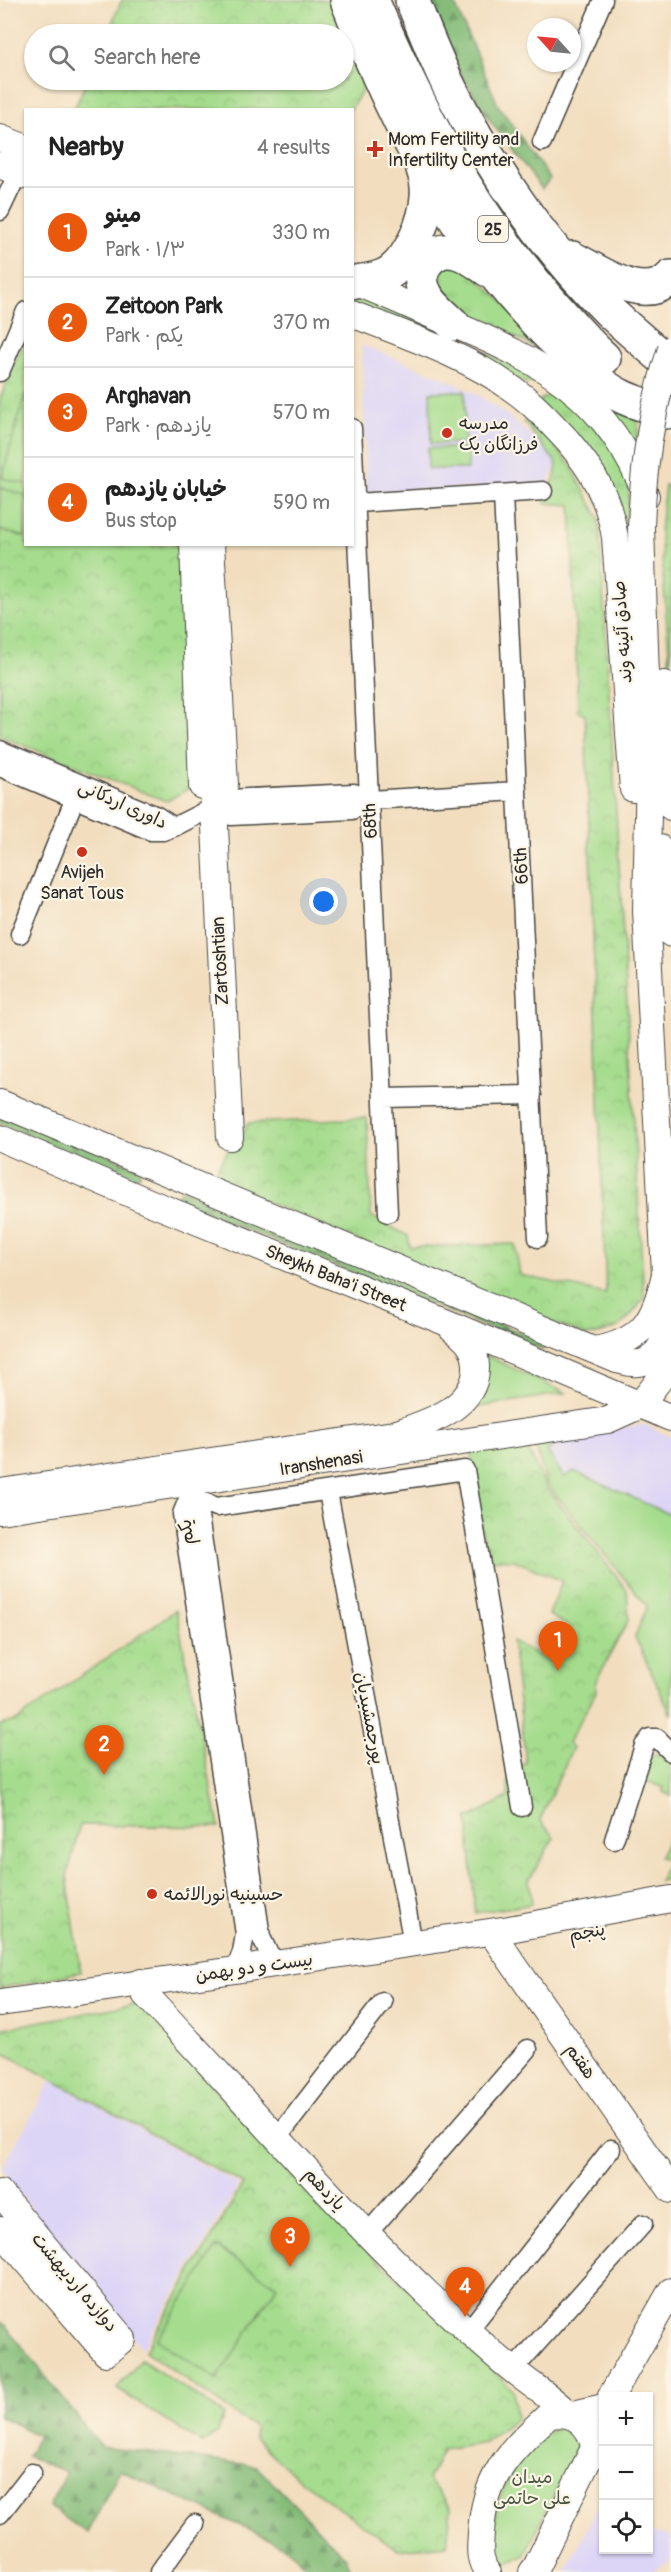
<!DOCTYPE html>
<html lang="en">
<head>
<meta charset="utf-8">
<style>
	:root { --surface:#fff; --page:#f2f2f2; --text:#222; --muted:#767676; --line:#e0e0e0; --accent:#ea580c }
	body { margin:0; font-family:Pangolin,"Playpen Sans Arabic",sans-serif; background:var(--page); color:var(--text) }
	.controls { position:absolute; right:18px; bottom:18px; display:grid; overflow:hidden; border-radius:0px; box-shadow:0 2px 4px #0004 }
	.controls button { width:54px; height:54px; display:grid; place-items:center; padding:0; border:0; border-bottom:2px solid var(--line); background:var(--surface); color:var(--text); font:30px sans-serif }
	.compass { position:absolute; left:527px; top:18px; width:54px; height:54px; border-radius:50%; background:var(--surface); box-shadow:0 2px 4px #0004; rotate:297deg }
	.you { position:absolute; left:324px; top:902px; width:21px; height:21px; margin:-15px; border:4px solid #fff; border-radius:50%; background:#1a73e8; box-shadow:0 0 0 9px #1a73e833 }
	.badge { display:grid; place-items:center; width:39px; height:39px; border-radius:50%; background:var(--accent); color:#fff; font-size:20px; font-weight:700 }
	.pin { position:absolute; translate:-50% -50px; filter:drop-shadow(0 2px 3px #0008) }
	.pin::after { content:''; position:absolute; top:32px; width:21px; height:18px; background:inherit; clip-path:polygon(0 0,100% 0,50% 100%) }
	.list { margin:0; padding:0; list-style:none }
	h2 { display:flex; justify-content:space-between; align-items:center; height:78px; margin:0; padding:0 24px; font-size:26px }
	h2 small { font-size:20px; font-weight:400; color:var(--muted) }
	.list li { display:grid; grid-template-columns:39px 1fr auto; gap:18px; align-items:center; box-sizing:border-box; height:90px; padding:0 24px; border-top:2px solid var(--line) }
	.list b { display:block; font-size:22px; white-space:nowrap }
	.list p { margin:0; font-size:20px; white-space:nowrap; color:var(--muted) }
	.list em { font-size:20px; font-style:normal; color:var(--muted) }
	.icon { flex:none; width:33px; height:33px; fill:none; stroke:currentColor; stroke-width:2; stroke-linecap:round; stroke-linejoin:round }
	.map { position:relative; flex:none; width:671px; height:2572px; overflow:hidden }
	.search { position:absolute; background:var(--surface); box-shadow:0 2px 4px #0004; left:24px; top:24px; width:330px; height:66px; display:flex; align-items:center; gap:15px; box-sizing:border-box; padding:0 21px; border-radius:33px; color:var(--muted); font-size:22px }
	.panel { position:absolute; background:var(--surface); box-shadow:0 2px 4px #0004; left:24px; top:108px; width:330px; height:438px; border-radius:0px }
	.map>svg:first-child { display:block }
	.built { fill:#ddd5f6 }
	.grass { fill:url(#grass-tufts); stroke:#68845c; stroke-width:1.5 }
	.forest { fill:url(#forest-firs); stroke:#587452; stroke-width:1.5 }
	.park { fill:url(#park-crowns); stroke:#68845c; stroke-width:1.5 }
	.garden { fill:#a5dc8d; stroke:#68845c; stroke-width:1.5 }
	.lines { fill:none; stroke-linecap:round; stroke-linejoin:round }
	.street-casing { stroke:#494641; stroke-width:21 }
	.secondary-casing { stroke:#494641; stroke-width:28 }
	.highway-casing { stroke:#494641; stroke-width:36 }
	.street { stroke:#fff; stroke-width:18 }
	.secondary { stroke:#fff; stroke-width:26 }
	.highway { stroke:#fff; stroke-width:33 }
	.secondary-bridge-casing { stroke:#494641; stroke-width:28; stroke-linecap:butt }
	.secondary-bridge { stroke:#fff; stroke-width:26 }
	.poi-dot { fill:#c8321e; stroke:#fcf5e5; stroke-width:2 }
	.labels { text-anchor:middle; stroke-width:4.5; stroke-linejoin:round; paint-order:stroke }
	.shield { fill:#fcf5e5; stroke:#6a6863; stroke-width:1.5 }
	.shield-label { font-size:16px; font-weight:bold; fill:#2b2b2b }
	.poi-label { font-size:18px; fill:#2b2b2b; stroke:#fcf5e5; text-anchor:start }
	.street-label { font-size:18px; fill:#2b2b2b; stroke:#fcf5e5 }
	.park-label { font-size:18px; fill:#4a5744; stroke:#fcf5e5 }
</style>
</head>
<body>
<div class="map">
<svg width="671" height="2572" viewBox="0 0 671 2572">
	<defs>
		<pattern id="grass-tufts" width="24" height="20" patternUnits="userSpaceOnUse" patternTransform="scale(1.5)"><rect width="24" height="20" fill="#a5dc8d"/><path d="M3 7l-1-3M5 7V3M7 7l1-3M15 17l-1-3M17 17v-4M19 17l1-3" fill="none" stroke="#8ebd7a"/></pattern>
		<pattern id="forest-firs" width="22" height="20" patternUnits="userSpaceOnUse" patternTransform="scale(1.5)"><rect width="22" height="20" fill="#84bc78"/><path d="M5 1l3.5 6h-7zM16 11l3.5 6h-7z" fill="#6c9963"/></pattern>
		<pattern id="park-crowns" width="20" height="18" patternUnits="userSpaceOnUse" patternTransform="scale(1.5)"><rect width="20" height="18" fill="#a5dc8d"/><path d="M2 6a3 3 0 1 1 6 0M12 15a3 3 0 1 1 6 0" fill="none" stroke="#8ebd7a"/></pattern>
	</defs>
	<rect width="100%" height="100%" fill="#fcf5e5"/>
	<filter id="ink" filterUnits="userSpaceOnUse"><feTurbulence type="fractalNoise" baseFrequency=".0167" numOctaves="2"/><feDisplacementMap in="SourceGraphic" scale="12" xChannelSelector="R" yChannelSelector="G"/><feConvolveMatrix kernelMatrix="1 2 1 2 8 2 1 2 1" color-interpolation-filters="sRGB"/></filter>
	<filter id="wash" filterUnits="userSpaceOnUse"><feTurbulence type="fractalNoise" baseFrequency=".008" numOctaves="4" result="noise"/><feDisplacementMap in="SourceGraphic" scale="24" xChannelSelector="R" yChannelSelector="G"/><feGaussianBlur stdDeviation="1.35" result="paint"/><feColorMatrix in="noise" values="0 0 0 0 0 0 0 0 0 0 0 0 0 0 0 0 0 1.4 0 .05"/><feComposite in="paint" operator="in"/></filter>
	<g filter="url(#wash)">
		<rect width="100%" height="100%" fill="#f2debf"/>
		<path class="built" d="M362 345 446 379 478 395 507 415 550 452 557 464 547 485 367 492Z
			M645 1425 671 1437V1715L635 1637 647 1606 547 1484 532 1436Z
			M51 2080 239 2185 142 2349 1 2170Z
			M597 2508 603 2512 604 2550H648L649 2532 671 2537V2561L649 2572H565Z"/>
		<path class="grass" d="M454 258 638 420 637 452 564 369 543 352 512 335 455 311 427 275Z
			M352 292 394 309 538 377 539 382 526 383 353 306Z
			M554 381 631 469 627 516V551L539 401 550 394Z"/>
		<path class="forest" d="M426 0H453L498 105 550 179 542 189 488 118 456 66Z
			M0 1110 140 1168V1175L132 1180 0 1124Z
			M183 1189 545 1343 543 1350 176 1201 179 1192Z
			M0 2322 6 2326 101 2447 257 2466 346 2558 352 2572H313L284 2546 120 2470 87 2533 49 2507 66 2472 27 2456 38 2436 0 2416Z"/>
		<path class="park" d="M122 0H337L355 49 363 89 351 109 74 110 87 80H344V34H107Z
			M25 338 26 544 185 545 198 784 166 801 0 736V399Z
			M532 417 570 465 599 518 644 1298C627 1323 618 1332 586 1336L212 1179 227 1151 238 1148 248 1123 367 1118 371 1216 408 1236 410 1247 515 1244 520 1275 606 1294 585 714 578 712 571 505 544 503 555 477 557 464 524 422Z
			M665 485 671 488V682L660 531Z
			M524 1440 546 1487 627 1590 629 1619 596 1681V1692L568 1743 573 1747 540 1820 554 1837 529 1880 532 1904 475 1913 468 1819 508 1797 509 1770 526 1763 512 1641 551 1662 570 1627 549 1615 562 1581 514 1560 486 1559 470 1447Z
			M176 1610 219 1827 80 1825 67 1876 81 1972 0 1988V1725L16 1721Z
			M139 2003 296 2181 513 2390 517 2418 484 2442 443 2449 428 2479 451 2509 447 2545 398 2550 300 2480 254 2438 255 2428 145 2351 243 2184 0 2051V2029Z"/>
		<path class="garden" d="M465 391V443L431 444 430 392Z
			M25 393 26 484H25L2 478Z
			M428 448H468V469H428Z
			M0 488 25 495V537L0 530Z
			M481 1353 559 1390 566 1393 466 1409Z
			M548 1434 554 1446 547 1451 564 1477 574 1471 671 1515V1715L635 1637 647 1606 547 1484 532 1436Z
			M656 1754 661 1755 671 1765V1796L663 1792 664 1788 644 1780 649 1757Z
			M671 1833V1879L659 1881 669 1859 660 1857Z
			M217 2247 277 2286 217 2379 157 2340Z
			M141 2360 224 2414 218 2432 202 2443 117 2389C124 2378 132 2371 141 2360Z
			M568 2426 579 2443 525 2554 504 2565 494 2559C483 2515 518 2432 568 2426Z"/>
	</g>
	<g filter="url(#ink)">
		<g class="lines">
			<g class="street-casing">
				<path id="street" d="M542 142 603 0
					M0 211 18 173
					M0 372 26 311
					M352 428 388 1213
					M503 495 538 1238
					M356 503 543 491
					M0 750 157 816 174 827
					M0 767 151 831H163L174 827 229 799 354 793 370 800
					M212 808 220 814 231 816 352 810 370 800 517 791
					M20 934 79 788
					M383 1098 532 1095
					M328 1492 413 1943
					M189 1497 217 1507 465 1470 522 1807
					M189 1497 182 1514 245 1934 242 1952 235 1970
					M189 1497 198 1509 261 1937 268 1952 279 1964
					M614 1840 644 1746 650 1738H657L671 1752
					M278 2137 383 2002
					M367 2234 528 2049
					M468 2331 611 2149
					M513 2370 643 2224
					M0 2514 32 2473
					M159 2572 195 2524"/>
			</g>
			<g class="secondary-casing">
				<path id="secondary" d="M0 138 26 148
					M0 165 26 176
					M352 281C385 294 417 309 450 323 542 361 609 397 646 496
					M352 314C405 335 468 356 514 390 534 404 550 422 567 440 593 471 608 496 615 537L633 789
					M193 544 202 786 225 784 211 544
					M664 684 671 807
					M213 785 230 1137
					M660 848 671 934
					M0 1103 617 1360C626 1362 635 1365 644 1362 671 1351 671 1306 667 1282
					M0 1138 149 1202 445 1322 671 1418
					M593 1350C642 1343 655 1319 665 1274L646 911 649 766 641 528
					M0 1492 394 1434C427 1423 478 1408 476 1365 475 1347 466 1339 452 1328
					M0 1511 608 1420 639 1406 671 1365
					M491 1932 671 2190
					M141 1982 145 1994C239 2094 329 2199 428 2294 456 2320 483 2346 513 2370 532 2386 552 2397 569 2415L604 2407
					M0 2003 235 1970 509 1929 671 1899
					M0 2193 123 2339 106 2353 0 2230
					M611 2396 671 2291
					M488 2572C478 2560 480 2548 481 2533 484 2478 508 2452 548 2416 572 2409 591 2424 594 2448L536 2567 532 2572"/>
			</g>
			<g class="highway-casing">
				<path id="highway" d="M347 0C397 129 458 249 560 346 577 362 597 384 619 395 633 403 651 406 666 412
					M372 0C420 113 472 213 554 305 570 323 586 342 604 358
					M412 0C425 31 437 63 452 92 492 171 547 249 609 311 629 330 650 347 671 365
					M572 258C598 271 645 306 671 277
					M356 282C369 280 381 279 392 271 411 256 426 220 427 196 428 187 426 178 423 169
					M453 324C442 313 428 303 423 288 420 278 421 270 427 262 446 239 470 257 488 270"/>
			</g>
			<use href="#street" class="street"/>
			<use href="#secondary" class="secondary"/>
			<use href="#highway" class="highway"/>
			<g class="secondary-bridge-casing">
				<path id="secondary-bridge" d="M641 528C643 466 651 408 671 349"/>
			</g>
			<use href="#secondary-bridge" class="secondary-bridge"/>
		</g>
	</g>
	<g class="poi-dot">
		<path d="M372 140h6v6h6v6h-6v6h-6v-6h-6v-6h6z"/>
		<circle cx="447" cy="433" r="6"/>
		<circle cx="82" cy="852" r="6"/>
		<circle cx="152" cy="1894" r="6"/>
	</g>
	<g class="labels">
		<rect class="shield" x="478" y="216" width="30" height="26" rx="4.5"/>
		<g class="shield-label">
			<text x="493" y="235">25</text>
		</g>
		<g class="poi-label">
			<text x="388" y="145">Mom Fertility and<tspan x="388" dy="21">Infertility Center</tspan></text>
			<text x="459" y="429">مدرسه<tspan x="459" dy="21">فرزانگان یک</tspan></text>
			<text x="82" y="878" text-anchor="middle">Avijeh<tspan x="82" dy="21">Sanat Tous</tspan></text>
			<text x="164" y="1900">حسینیه نورالائمه</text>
		</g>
		<g class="street-label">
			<text transform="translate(622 632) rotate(-94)" y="6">صادق آئینه وند</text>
			<text transform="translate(123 804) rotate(24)" y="6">داوری اردکانی</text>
			<text transform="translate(370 821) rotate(-93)" y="6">68th</text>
			<text transform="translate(521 866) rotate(-93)" y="6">66th</text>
			<text transform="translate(220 961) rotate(-93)" y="6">Zartoshtian</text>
			<text transform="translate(336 1278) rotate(22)" y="6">Sheykh Baha'i Street</text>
			<text transform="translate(321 1463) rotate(-9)" y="6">Iranshenasi</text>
			<text transform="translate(186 1532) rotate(-96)" y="6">یکم</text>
			<text transform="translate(370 1718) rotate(79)" y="6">پورجمشیدیان</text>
			<text transform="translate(587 1932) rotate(-11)" y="6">پنجم</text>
			<text transform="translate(254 1967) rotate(-8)" y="6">بیست و دو بهمن</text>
			<text transform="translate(581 2061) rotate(55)" y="6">هفتم</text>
			<text transform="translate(325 2189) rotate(47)" y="6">یازدهم</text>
			<text transform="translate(75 2282) rotate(50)" y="6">دوازده اردیبهشت</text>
		</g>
		<g class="park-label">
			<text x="532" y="2483">میدان<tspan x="532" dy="21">علی حاتمی</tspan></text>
		</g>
	</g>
</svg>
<div class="controls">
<button>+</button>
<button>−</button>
<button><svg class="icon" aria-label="locate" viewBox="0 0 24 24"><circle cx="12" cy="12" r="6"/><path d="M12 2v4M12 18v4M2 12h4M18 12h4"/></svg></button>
</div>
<svg class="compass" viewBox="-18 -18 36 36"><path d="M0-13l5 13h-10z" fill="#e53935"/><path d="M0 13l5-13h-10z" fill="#767676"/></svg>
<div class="you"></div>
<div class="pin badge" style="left:558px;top:1671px">1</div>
<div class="pin badge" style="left:104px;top:1775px">2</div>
<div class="pin badge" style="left:290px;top:2267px">3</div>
<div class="pin badge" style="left:465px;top:2317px">4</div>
<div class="search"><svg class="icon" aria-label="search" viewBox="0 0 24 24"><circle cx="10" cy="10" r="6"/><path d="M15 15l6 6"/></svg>Search here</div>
<section class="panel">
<h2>Nearby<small>4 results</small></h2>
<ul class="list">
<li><span class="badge">1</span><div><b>مینو</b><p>Park · ۱/۳</p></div><em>330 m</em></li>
<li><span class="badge">2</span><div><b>Zeitoon Park</b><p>Park · یکم</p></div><em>370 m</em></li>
<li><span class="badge">3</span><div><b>Arghavan</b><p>Park · یازدهم</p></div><em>570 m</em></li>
<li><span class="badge">4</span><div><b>خیابان یازدهم</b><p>Bus stop</p></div><em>590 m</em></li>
</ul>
</section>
</div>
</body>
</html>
